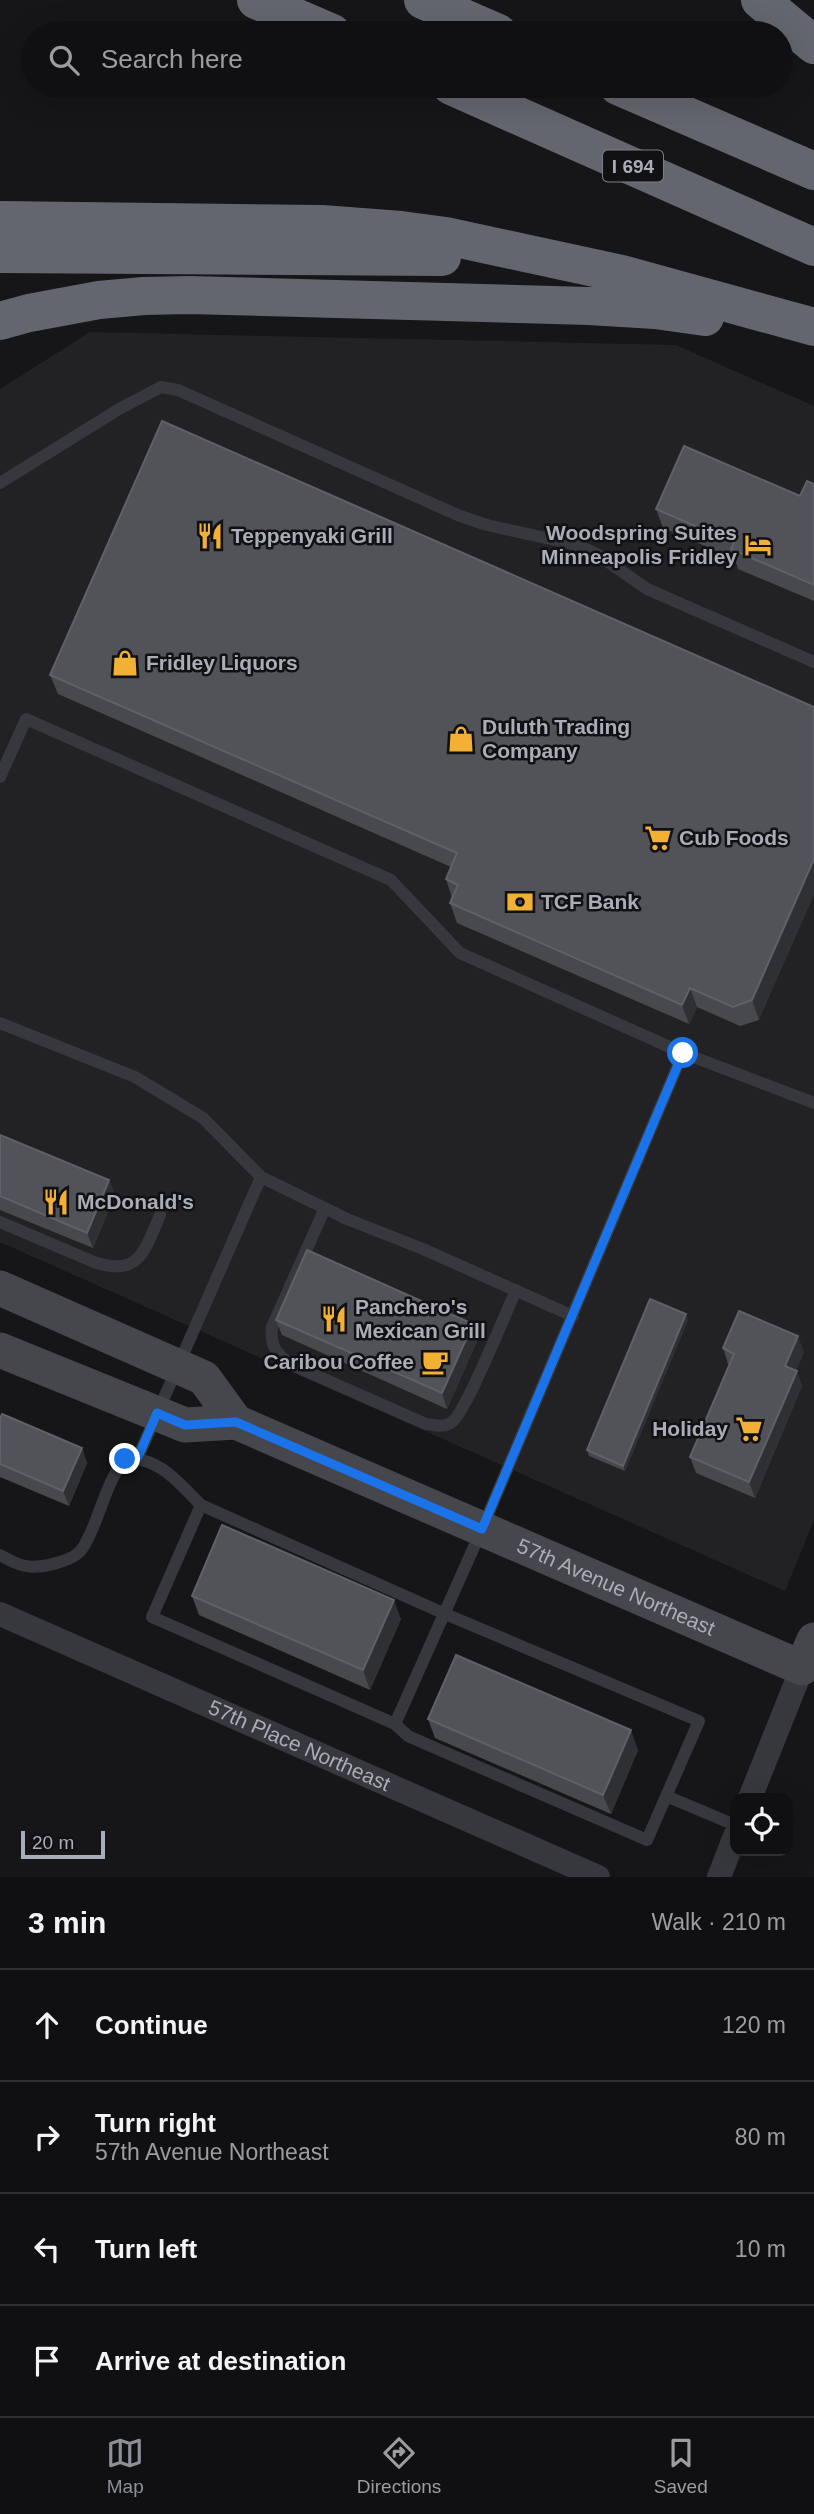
<!DOCTYPE html>
<html lang="en">
<head>
<meta charset="utf-8">
<style>
	:root { --surface:#101012; --page:#1e1e20; --text:#f1f3f6; --muted:#9c9d9f; --line:#303032; --accent:#8c9099 }
	body { margin:0; font-family:Arial,sans-serif; background:var(--page); color:var(--text) }
	.controls { position:absolute; right:21px; bottom:21px; display:grid; overflow:hidden; border-radius:14px; box-shadow:0 7px 28px #0002 }
	.controls button { width:63px; height:63px; display:grid; place-items:center; padding:0; border:0; border-bottom:2px solid var(--line); background:var(--surface); color:var(--text); font:35px sans-serif }
	.scale { position:absolute; left:21px; bottom:18px; width:84px; box-sizing:border-box; padding-left:7px; border:4px solid #a8adb8; border-top:0; font-size:19px; line-height:24px; white-space:nowrap; color:#a8adb8; -webkit-text-stroke:5px #111113; paint-order:stroke }
	.stop { position:absolute; width:21px; height:21px; margin:-16px; border:5px solid #1a73e8; border-radius:50%; background:#fff }
	.stop.end { background:#1a73e8; border-color:#fff; box-shadow:0 2px 7px #0008 }
	.list { margin:0; padding:0; list-style:none }
	h2 { display:flex; justify-content:space-between; align-items:center; height:91px; margin:0; padding:0 28px; font-size:30px }
	h2 small { font-size:23px; font-weight:400; color:var(--muted) }
	.list li { display:grid; grid-template-columns:46px 1fr auto; gap:21px; align-items:center; box-sizing:border-box; height:112px; padding:0 28px; border-top:2px solid var(--line) }
	.list b { display:block; font-size:26px; white-space:nowrap }
	.list p { margin:0; font-size:23px; white-space:nowrap; color:var(--muted) }
	.list em { font-size:23px; font-style:normal; color:var(--muted) }
	.icon { flex:none; width:38px; height:38px; fill:none; stroke:currentColor; stroke-width:2; stroke-linecap:round; stroke-linejoin:round }
	.map { position:relative; flex:none; width:814px; height:1877px; overflow:hidden }
	.search { position:absolute; background:var(--surface); box-shadow:0 7px 28px #0002; left:21px; right:21px; top:21px; height:77px; display:flex; align-items:center; gap:18px; box-sizing:border-box; padding:0 24px; border-radius:38px; color:var(--muted); font-size:26px }
	.sheet { height:539px; background:var(--surface) }
	nav { display:flex; justify-content:space-around; align-items:center; box-sizing:border-box; height:98px; border-top:2px solid var(--line); background:var(--surface); font-size:19px; color:var(--muted) }
	nav a { display:grid; justify-items:center; gap:4px }
	nav .on { color:var(--accent) }
	.map>svg:first-child { display:block }
	.built { fill:#222225 }
	.lines { fill:none; stroke-linecap:round; stroke-linejoin:round }
	.lane { stroke:#37383d; stroke-width:12 }
	.street { stroke:#37383d; stroke-width:24 }
	.secondary { stroke:#45474d; stroke-width:35 }
	.highway { stroke:#63666e; stroke-width:38 }
	.wall { fill:#47494d }
	.shaded-wall { fill:#2f3033 }
	.building { fill:#525359; stroke:#5f6168; stroke-width:2 }
	.route { stroke:#1a73e8; stroke-width:9 }
	.labels { text-anchor:middle; stroke-width:5; stroke-linejoin:round; paint-order:stroke }
	.shield { fill:#111113; stroke:#7b7e86; stroke-width:2 }
	.shield-label { font-size:19px; font-weight:bold; fill:#a8adb8 }
	.poi-label { font-size:21px; font-weight:bold; fill:#a8adb8; stroke:#111113; text-anchor:start }
	.street-label { font-size:21px; fill:#a8adb8; stroke:#111113 }
</style>
</head>
<body>
<div class="map">
<svg width="814" height="1877" viewBox="0 0 814 1877">
	<rect width="100%" height="100%" fill="#161618"/>
	<path class="built" d="M90 332 676 345 814 406V1520L785 1591 0 1242V389Z"/>
	<g class="lines">
		<path class="lane" d="M0 483 119 409 161 387 178 390 460 516 487 525 577 545 597 554 647 589 814 662
			M0 777 26 719 391 880 460 953 683 1053 814 1103
			M0 1023 135 1077 203 1118 261 1177 347 1219 423 1249 573 1316
			M325 1208 272 1327C270 1346 276 1354 292 1365L426 1424C436 1425 444 1428 452 1422 466 1412 506 1312 516 1290
			M0 1222 94 1262C139 1278 145 1250 160 1215
			M138 1457 261 1177
			M201 1505 443 1613 699 1721 647 1840 426 1744 408 1736 395 1724 152 1617Z
			M0 1555C8 1559 17 1565 26 1566 40 1569 74 1561 82 1549 100 1522 103 1486 125 1459 157 1455 180 1484 201 1505
			M395 1724 482 1529 683 1053
			M666 1796 735 1825"/>
		<g class="street">
			<path id="s1" d="M0 1614 598 1877"/>
			<path d="M750 1798 802 1668"/>
			<path d="M719 1877 735 1836"/>
		</g>
		<g class="secondary">
			<path d="M0 1288 204 1378 236 1422"/>
			<path id="s2" d="M0 1350 185 1425 236 1422 802 1668 814 1640"/>
		</g>
		<path class="highway" d="M256 0 332 33
			M423 0 498 33
			M760 0 814 45
			M451 86 814 247
			M618 86 814 171
			M0 220 322 224 401 230 446 236 622 274 814 327
			M0 254 442 257
			M0 321 29 313 99 300 144 296 189 295 589 306 655 310 705 317"/>
	</g>
	<path class="wall" d="M814 484V601L738 569 735 559 663 528 656 509 800 496Z
		M50 675 814 707 759 1020 740 1026 697 1007 689 1024 457 923 450 903 452 898 446 879 451 867 58 694Z
		M0 1135 109 1180 115 1195 93 1248 0 1210Z
		M276 1320 478 1339 447 1409 282 1335Z
		M688 1320 625 1471 589 1456 587 1450Z
		M723 1348 804 1352 796 1370 802 1386 755 1498 696 1473 690 1457 730 1364H728Z
		M0 1419 82 1448 87 1463 69 1506 0 1477Z
		M192 1596 401 1619 370 1690 199 1615Z
		M428 1719 638 1750 611 1814 435 1738Z"/>
	<path class="shaded-wall" d="M814 859V895L759 1020 752 1000Z
		M690 988 697 1007 689 1024 682 1005Z
		M109 1180 115 1195 93 1248 87 1233Z
		M686 1314 688 1320 625 1471 623 1466Z
		M473 1324 478 1339 447 1409 442 1393Z
		M798 1336 804 1352 791 1382 785 1366Z
		M797 1371 802 1386 755 1498 749 1482Z
		M82 1448 87 1463 69 1506 63 1491Z
		M394 1600 401 1619 370 1690 363 1670Z
		M631 1730 638 1750 611 1814 603 1795Z"/>
	<path class="building" d="M162 421 814 707V859L752 1000 733 1007 690 988 682 1005 450 903 458 885 446 879 457 853 50 675Z
		M684 446 800 496 807 481 814 484V585L731 549 734 543 656 509Z
		M0 1135 109 1180 87 1233 0 1196Z
		M307 1250 473 1324 442 1393 276 1320Z
		M650 1299 686 1314 623 1466 587 1450Z
		M739 1311 798 1336 785 1366 797 1371 749 1482 690 1457 734 1354 723 1348Z
		M2 1414 82 1448 63 1491 0 1464V1419Z
		M222 1525 394 1600 363 1670 192 1596Z
		M456 1655 631 1730 603 1795 428 1719Z"/>
	<g class="lines">
		<path class="route" d="M125 1459 138 1457 157 1413 185 1425 236 1422 482 1529 683 1053"/>
	</g>
	<defs>
		<g id="restaurant-bare" transform="scale(2.1)"><path d="M-5-6h1v4h1v-4h1v4h1v-4h1v5L-1.5 .5V6h-2V.5L-5-1ZM5-6V6H3V1.5H1.5Q1.5-4 5-6Z" fill="#f2b134" stroke="#111113" stroke-width="2.5" paint-order="stroke"/></g>
		<g id="hotel-bare" transform="scale(2.1)"><path d="M-6-4.5h1.5V1H6V5H4.5V3h-9V5H-6ZM-4 0a1.8 1.8 0 1 1 3.6 0ZM.5 0V-2.5h3Q6-2.5 6 0Z" fill="#f2b134" stroke="#111113" stroke-width="2.5" paint-order="stroke"/></g>
		<g id="shop-bare" transform="scale(2.1)"><path d="M-5-2.5h2.3a2.7 3.5 0 0 1 5.4 0H5L5.5 6h-11ZM-1.5-2.5h3a1.5 2.3 0 0 0-3 0Z" fill="#f2b134" stroke="#111113" stroke-width="2.5" paint-order="stroke"/></g>
		<g id="supermarket-bare" transform="scale(2.1)"><path d="M-6-5.5h2.5l.6 2H6L4.5 2H-2.5L-4.4-4H-6ZM-1.5 3.2a1.3 1.3 0 1 0 .1 0ZM3 3.2a1.3 1.3 0 1 0 .1 0Z" fill="#f2b134" stroke="#111113" stroke-width="2.5" paint-order="stroke"/></g>
		<g id="bank-bare" transform="scale(2.1)"><path d="M-6-4H6V4H-6ZM0-2.3a2.3 2.3 0 1 0 0 4.6a2.3 2.3 0 1 0 0-4.6Z" fill="#f2b134" stroke="#111113" stroke-width="2.5" paint-order="stroke"/></g>
		<g id="cafe-bare" transform="scale(2.1)"><path d="M-5.5-4.5H6V0H3Q3 3.5 0 3.5H-2.5Q-5.5 3.5-5.5 0ZM3-3.2v2h1.7v-2ZM-6 4.5H4V6H-6Z" fill="#f2b134" stroke="#111113" stroke-width="2.5" paint-order="stroke"/></g>
	</defs>
	<g fill-rule="evenodd">
		<use href="#restaurant-bare" x="210" y="536"/>
		<use href="#hotel-bare" x="758" y="545"/>
		<use href="#shop-bare" x="125" y="663"/>
		<use href="#shop-bare" x="461" y="739"/>
		<use href="#supermarket-bare" x="658" y="838"/>
		<use href="#bank-bare" x="520" y="902"/>
		<use href="#restaurant-bare" x="56" y="1202"/>
		<use href="#restaurant-bare" x="334" y="1319"/>
		<use href="#cafe-bare" x="435" y="1362"/>
		<use href="#supermarket-bare" x="749" y="1429"/>
	</g>
	<g class="labels">
		<rect class="shield" x="603" y="150.5" width="60" height="31" rx="5"/>
		<g class="shield-label">
			<text x="633" y="173">I 694</text>
		</g>
		<g class="poi-label">
			<text x="737" y="540" text-anchor="end">Woodspring Suites<tspan x="737" dy="24">Minneapolis Fridley</tspan></text>
			<text x="231" y="543">Teppenyaki Grill</text>
			<text x="146" y="670">Fridley Liquors</text>
			<text x="482" y="734">Duluth Trading<tspan x="482" dy="24">Company</tspan></text>
			<text x="679" y="845">Cub Foods</text>
			<text x="541" y="909">TCF Bank</text>
			<text x="77" y="1209">McDonald's</text>
			<text x="355" y="1314">Panchero's<tspan x="355" dy="24">Mexican Grill</tspan></text>
			<text x="414" y="1369" text-anchor="end">Caribou Coffee</text>
			<text x="728" y="1436" text-anchor="end">Holiday</text>
		</g>
		<g class="street-label">
			<text dy="7" stroke="none"><textPath href="#s2" startOffset="665">57th Avenue Northeast</textPath></text>
			<text dy="7" stroke="none"><textPath href="#s1" startOffset="327">57th Place Northeast</textPath></text>
		</g>
	</g>
</svg>
<div class="controls">
<button><svg class="icon" aria-label="locate" viewBox="0 0 24 24"><circle cx="12" cy="12" r="6"/><path d="M12 2v4M12 18v4M2 12h4M18 12h4"/></svg></button>
</div>
<div class="scale">20 m</div>
<div class="stop" style="left:683px;top:1053px"></div>
<div class="stop end" style="left:125px;top:1459px"></div>
<div class="search"><svg class="icon" aria-label="search" viewBox="0 0 24 24"><circle cx="10" cy="10" r="6"/><path d="M15 15l6 6"/></svg>Search here</div>
</div>
<section class="sheet">
<h2>3 min<small>Walk · 210 m</small></h2>
<ul class="list">
<li><svg class="icon" aria-label="ahead" viewBox="0 0 24 24"><path d="M12 20V5M6 11l6-6 6 6"/></svg><div><b>Continue</b></div><em>120 m</em></li>
<li><svg class="icon" aria-label="right" viewBox="0 0 24 24"><path d="M7 20v-9h11M14 6l5 5-5 5"/></svg><div><b>Turn right</b><p>57th Avenue Northeast</p></div><em>80 m</em></li>
<li><svg class="icon" aria-label="left" viewBox="0 0 24 24"><path d="M17 20v-9H6M10 6l-5 5 5 5"/></svg><div><b>Turn left</b></div><em>10 m</em></li>
<li><svg class="icon" aria-label="arrive" viewBox="0 0 24 24"><path d="M6 21V4h12l-3 4 3 4H6"/></svg><div><b>Arrive at destination</b></div></li>
</ul>
</section>
<nav>
<a class="on"><svg class="icon" aria-label="map" viewBox="0 0 24 24"><path d="M3 6l6-2 6 2 6-2v14l-6 2-6-2-6 2zM9 4v14M15 6v14"/></svg>Map</a>
<a><svg class="icon" aria-label="directions" viewBox="0 0 24 24"><path d="M12 3l9 9-9 9-9-9zM9 14v-3h6M13 9l2 2-2 2"/></svg>Directions</a>
<a><svg class="icon" aria-label="saved" viewBox="0 0 24 24"><path d="M7 4h10v16l-5-4-5 4z"/></svg>Saved</a>
</nav>
</body>
</html>
